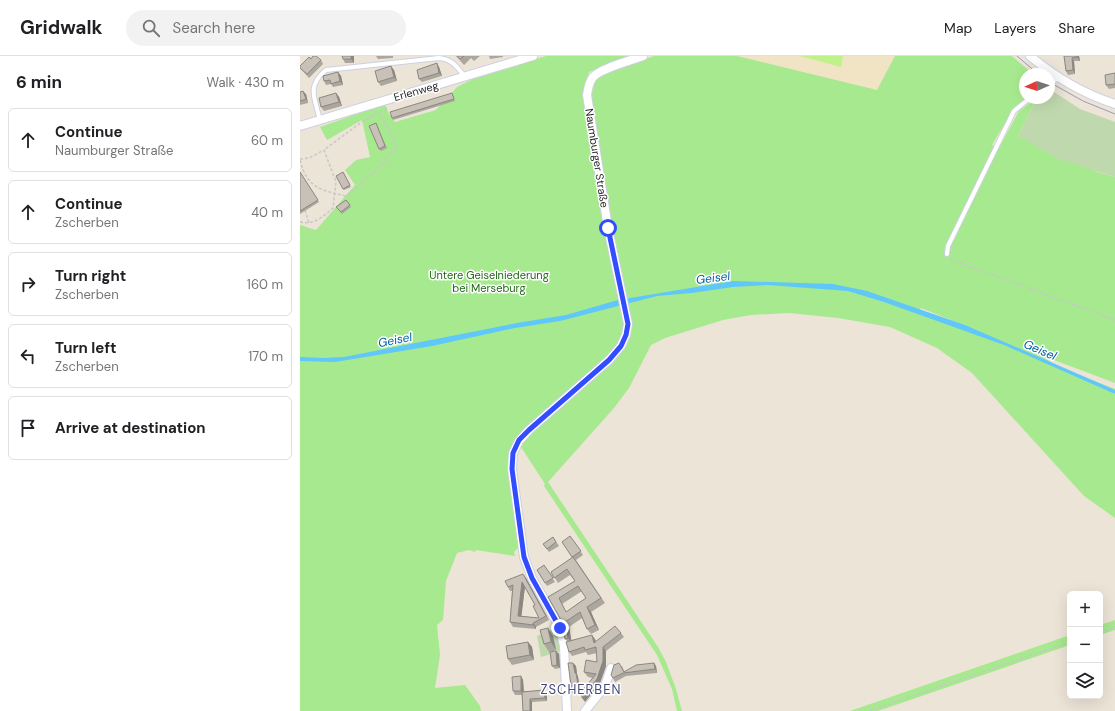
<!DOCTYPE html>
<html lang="en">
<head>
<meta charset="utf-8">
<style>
	:root { --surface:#fff; --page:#f2f2f2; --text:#202124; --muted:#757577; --line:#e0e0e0 }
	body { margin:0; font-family:"DM Sans",sans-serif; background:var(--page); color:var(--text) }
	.controls { position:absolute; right:12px; bottom:12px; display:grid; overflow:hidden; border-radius:6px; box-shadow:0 4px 16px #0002 }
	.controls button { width:36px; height:36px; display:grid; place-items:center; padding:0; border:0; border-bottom:1px solid var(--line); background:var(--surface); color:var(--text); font:20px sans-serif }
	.compass { position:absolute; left:719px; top:12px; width:36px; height:36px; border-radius:50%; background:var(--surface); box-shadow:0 4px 16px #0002; rotate:267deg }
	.stop { position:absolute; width:12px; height:12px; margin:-9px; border:3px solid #324cff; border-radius:50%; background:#fff }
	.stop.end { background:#324cff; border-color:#fff; box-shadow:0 1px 4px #0008 }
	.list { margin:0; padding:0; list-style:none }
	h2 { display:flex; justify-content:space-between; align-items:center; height:52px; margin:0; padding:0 16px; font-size:17px }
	h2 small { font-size:13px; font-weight:400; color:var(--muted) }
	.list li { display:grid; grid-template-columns:26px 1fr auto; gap:12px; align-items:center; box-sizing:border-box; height:64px; margin:0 8px 8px; padding:0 8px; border:1px solid var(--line); border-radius:6px }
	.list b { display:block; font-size:15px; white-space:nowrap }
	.list p { margin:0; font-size:13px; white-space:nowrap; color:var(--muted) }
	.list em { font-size:13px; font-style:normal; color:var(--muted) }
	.icon { flex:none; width:22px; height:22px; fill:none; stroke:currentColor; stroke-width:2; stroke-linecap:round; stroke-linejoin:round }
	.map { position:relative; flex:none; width:815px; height:655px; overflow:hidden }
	header { display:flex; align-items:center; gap:24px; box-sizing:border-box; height:56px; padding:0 20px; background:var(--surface); border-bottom:1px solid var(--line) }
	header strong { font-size:19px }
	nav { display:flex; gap:22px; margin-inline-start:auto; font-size:14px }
	.search { width:280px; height:36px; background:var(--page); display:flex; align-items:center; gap:10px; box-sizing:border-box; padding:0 14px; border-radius:22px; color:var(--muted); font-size:15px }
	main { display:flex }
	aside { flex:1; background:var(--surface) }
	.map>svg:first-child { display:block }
	.education { fill:#f0e4c5 }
	.green { fill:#a7e98e; fill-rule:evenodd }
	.cemetery { fill:#bfd8ad }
	.pitch { fill:#bff288 }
	.water { fill:#5fc7fa }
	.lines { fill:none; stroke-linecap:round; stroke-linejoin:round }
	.lane-casing { stroke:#cdd0e3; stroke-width:6 }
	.street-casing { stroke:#cdd0e3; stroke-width:10 }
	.path { stroke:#c7c7c7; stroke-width:1.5; stroke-dasharray:3 2; stroke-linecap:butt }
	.lane { stroke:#fff; stroke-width:4 }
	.street { stroke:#fff; stroke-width:8 }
	.tram { stroke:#9a9cb4; stroke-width:1 }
	.wall { fill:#aba69e; fill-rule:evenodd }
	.shaded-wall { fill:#8b8781 }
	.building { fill:#c7c1b8; stroke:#8b8781; fill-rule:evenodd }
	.route { stroke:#324cff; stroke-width:5 }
	.labels { text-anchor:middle; stroke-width:3; stroke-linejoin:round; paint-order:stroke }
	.street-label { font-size:11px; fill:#282828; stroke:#fff }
	.park-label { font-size:11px; fill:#1f6a12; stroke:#fff }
	.water-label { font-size:12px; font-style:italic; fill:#0162a3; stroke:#fff }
	.quarter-label { font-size:13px; letter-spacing:1px; fill:#444b7c; stroke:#fff }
</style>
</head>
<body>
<header>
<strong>Gridwalk</strong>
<div class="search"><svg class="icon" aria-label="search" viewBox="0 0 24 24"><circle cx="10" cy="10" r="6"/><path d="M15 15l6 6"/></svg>Search here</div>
<nav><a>Map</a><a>Layers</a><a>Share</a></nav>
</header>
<main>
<aside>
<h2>6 min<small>Walk · 430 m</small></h2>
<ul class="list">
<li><svg class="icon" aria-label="ahead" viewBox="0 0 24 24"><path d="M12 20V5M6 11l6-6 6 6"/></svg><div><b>Continue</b><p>Naumburger Straße</p></div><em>60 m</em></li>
<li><svg class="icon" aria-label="ahead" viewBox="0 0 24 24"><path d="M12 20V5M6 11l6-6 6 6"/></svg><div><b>Continue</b><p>Zscherben</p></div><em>40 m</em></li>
<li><svg class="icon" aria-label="right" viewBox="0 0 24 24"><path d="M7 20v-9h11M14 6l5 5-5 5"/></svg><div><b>Turn right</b><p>Zscherben</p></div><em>160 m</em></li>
<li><svg class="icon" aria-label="left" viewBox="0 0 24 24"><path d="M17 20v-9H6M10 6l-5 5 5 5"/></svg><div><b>Turn left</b><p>Zscherben</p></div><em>170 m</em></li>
<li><svg class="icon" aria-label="arrive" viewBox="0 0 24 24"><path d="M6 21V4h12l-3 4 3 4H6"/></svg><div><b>Arrive at destination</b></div></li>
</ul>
</aside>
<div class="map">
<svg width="815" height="655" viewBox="0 0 815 655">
	<rect width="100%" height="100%" fill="#ece4d7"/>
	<path class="education" d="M437 0H595L578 34Z"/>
	<path class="green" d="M246 0H327L289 16 286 27 299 19 354 0H437L577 34 595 0H712L733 18H725L726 42 714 52 692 89 699 92 719 55 737 42 718 80 798 116 815 121V327L738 298 759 311 815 333V462L784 440 672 317 637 292 590 271 538 262 489 257 451 259 423 264 365 282 351 289 329 332 314 352 248 426 358 591 366 606 376 633 382 655H377L372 633 357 599 244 430 245 428 217 385 212 390 220 490 214 496 215 500 176 494 175 496 169 494 157 497 146 525 143 564 137 569 140 599 135 632 165 629 180 650 181 655H0V169L16 174 55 129 45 114 56 104 70 101 62 64 27 84 20 71 85 48 89 58 95 66 136 54 157 31 177 21ZM621 252 681 276 618 257Z
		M815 564V574L800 579V569Z
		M770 579V589L578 655H550Z"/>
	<path class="cemetery" d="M754 36 780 53 815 66V121L759 103 718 80 737 42H749V38Z
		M255 572 261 595 241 601 237 580Z"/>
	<path class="pitch" d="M500 0H543L541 11Z"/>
	<path class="water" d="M433 225 533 228 567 235 665 269 815 334V338L704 289 584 246 548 235 468 229 433 231 392 237 357 240 260 265 215 272 132 290 35 306 0 305V301L23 302 44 301 217 267 266 259 318 244Z"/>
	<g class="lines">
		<g class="lane-casing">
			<path id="lane" d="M749 30 758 21
				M20 64C15 43 6 30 26 14L139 2C151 3 157 10 164 20
				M647 198 648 190 714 55 730 42"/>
		</g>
		<g class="street-casing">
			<path id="street" d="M730 0C755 21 784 38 815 48
				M0 70 233 0
				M267 655 264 590 260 572 232 522 224 501 212 413 213 397 219 385 229 374 309 304 321 290 326 279 328 268 308 172 287 39C288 32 289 26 293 21 301 12 330 5 343 0
				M285 655 305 630 311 612"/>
		</g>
		<path class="path" d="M744 45 746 42
			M0 103 9 102 24 94
			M0 104C7 132 20 134 46 140 57 133 93 100 97 89L79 57
			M5 154 9 167
			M0 166C14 169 23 161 33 152L36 126 24 94 63 65 88 52
			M650 203 815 264
			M800 576 815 571
			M569 655 770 586"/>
		<use href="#lane" class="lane"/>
		<use href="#street" class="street"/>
		<path class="tram" d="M717 0 738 18
			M749 26 783 45 815 58"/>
	</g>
	<path class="wall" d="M42 0H54V7H45L43 3Z
		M76 0H93V2L78 3Z
		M156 0H180L174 5 171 2 164 9Z
		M189 0H203V1L190 3Z
		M764 0H779L780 5H774L775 18 768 19 766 15Z
		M11 3 21 4 23 8 9 22 0 12Z
		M139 11 142 20 122 26 119 23Z
		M94 14 97 25 81 30 78 26Z
		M38 16 41 20 43 29 33 31 31 28 26 29 24 25Z
		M815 17V32L809 33 806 29Z
		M0 36 6 38 8 47 0 49Z
		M36 37 39 41 42 50 24 55 21 51Z
		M153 39 155 45 93 64 92 62Z
		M76 67 87 92 81 95 79 93Z
		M0 116 19 146 0 158Z
		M43 116 51 131 44 134 43 133Z
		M46 144 51 151 42 158 36 151Z
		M270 480 283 499 276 504 305 547 291 556 299 574 291 578 287 573 282 562 269 571 271 584 295 583 296 586 321 577 324 581 306 595V610L300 627 285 646 293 622 288 621 284 616 297 606V597L288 599 286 596 272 600 269 596 267 585 265 583 261 564 248 541 275 525 270 519 258 527 251 516 273 501ZM282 535 286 542 266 556 262 548Z
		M253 481 259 490 249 496 243 488Z
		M244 509 255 526 247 530 237 514Z
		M226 522 249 564 236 571V573L213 571 210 566 212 535H210L208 531ZM225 531 235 549 239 562 221 560Z
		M253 580 256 594 249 596 244 588Z
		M228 586 232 591 234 604 212 609 208 603Z
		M256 595 259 598 260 612 255 613 252 610Z
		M273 607 276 610 277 618 278 621 281 638 274 639 272 636Z
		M354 607 356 610 357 617 326 620 315 626 313 622 322 610 324 615Z
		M221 620 223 624 224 635 247 638V645L232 646V655H223L222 639H215L213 635Z"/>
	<path class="shaded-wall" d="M51 0H54V7L51 3Z
		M777 0H779L780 5 777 1Z
		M772 2 774 5 775 18 773 14Z
		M137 7 139 11 142 20 139 17Z
		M91 10 94 14 97 25 94 21Z
		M38 16 41 20 43 29 40 25Z
		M3 35 6 38 8 47 6 43Z
		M36 37 39 41 42 50 39 46Z
		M223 518 226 522 249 564 246 560Z
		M222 526 225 530 221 564 218 560Z
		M287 551 291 556 299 574 295 569Z
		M265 566 269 571 272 587 268 582Z
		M233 567 236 571V573L233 569Z
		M248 572 253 580 256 594 251 586Z
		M292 579 295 583 298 592 294 587Z
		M228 586 232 591 234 604 230 599Z
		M303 591 306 595V610L300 627 285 646 282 642 297 623Z
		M256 595 259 598 260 612 257 609Z
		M273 607 276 610 277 618 278 621 281 638 279 634 275 617Z
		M354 607 356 610 357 617 355 613Z
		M221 620 223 624 224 639 221 635Z
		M244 634 247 638V645L245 642Z
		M230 643 232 646V655H230Z"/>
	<path class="building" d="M13 0H16L21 4 7 18 0 12V10L9 1 11 3Z
		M42 0H51V3H43Z
		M157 0H164L160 3Z
		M764 0H777V1L772 2 773 14 766 15Z
		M137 7 139 17 119 23 117 14Z
		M91 10 94 21 78 26 75 15Z
		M38 16 40 25 31 28 30 24 24 25 23 20Z
		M815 17V28L806 29 805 19Z
		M3 35 6 43 0 45V36Z
		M36 37 39 46 21 51 19 42Z
		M152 37 154 43 92 62 90 56Z
		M76 67 85 90 79 93 69 70Z
		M0 116 18 144 0 155Z
		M43 116 50 129 43 133 36 120Z
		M46 144 50 149 41 156 36 151Z
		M270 480 281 495 272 501 262 486Z
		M253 481 256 486 247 493 243 488Z
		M273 501 301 542 287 551 295 569 287 573 280 556 265 566 268 582 265 583 261 564 248 541 275 525 267 513 254 522 251 516ZM278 530 286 542 266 556 259 542Z
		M244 509 253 522 245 527 237 514Z
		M223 518 246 560 233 567V569L210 566 213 529 208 531 205 525ZM222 526 235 549 233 550 239 562 218 560Z
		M315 570 321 577 303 591V605L297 623 282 642V635L296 618 284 616 286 604 297 606 296 591 285 594 284 591 269 596 266 586 292 579 294 587Z
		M248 572 251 586 244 588 240 574Z
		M228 586 230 599 208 603 206 590Z
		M256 595 257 609 252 610 250 596Z
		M268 607H273L275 617H276L279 634 272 636Z
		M319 607 324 616 336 609 354 607 355 613 323 617 313 622 311 619 314 609Z
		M221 620V635H213L212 621Z
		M244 634 245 642 230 643V655H223L222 636Z"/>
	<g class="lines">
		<path class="route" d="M260 572 232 522 224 501 212 413 213 397 219 384 229 374 309 304 321 290 326 279 328 268 308 172"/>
	</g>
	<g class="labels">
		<g class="street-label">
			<text transform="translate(116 35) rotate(-16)" y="4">Erlenweg</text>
			<text transform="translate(297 102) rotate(81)" y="4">Naumburger Straße</text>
		</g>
		<g class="park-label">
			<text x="189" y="223">Untere Geiselniederung<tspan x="189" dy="13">bei Merseburg</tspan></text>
		</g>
		<g class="water-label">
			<text transform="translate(413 222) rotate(-7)" y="4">Geisel</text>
			<text transform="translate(95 284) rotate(-11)" y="4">Geisel</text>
			<text transform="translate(740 294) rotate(23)" y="4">Geisel</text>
		</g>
		<g class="quarter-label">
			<text x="281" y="638">ZSCHERBEN</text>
		</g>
	</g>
</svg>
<div class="controls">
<button>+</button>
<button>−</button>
<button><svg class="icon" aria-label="layers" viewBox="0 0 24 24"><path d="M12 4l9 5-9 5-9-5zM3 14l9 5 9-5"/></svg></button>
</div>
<svg class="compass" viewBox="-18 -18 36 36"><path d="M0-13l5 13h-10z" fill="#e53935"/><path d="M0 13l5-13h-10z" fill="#757577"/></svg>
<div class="stop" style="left:308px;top:172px"></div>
<div class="stop end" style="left:260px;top:572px"></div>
</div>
</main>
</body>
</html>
